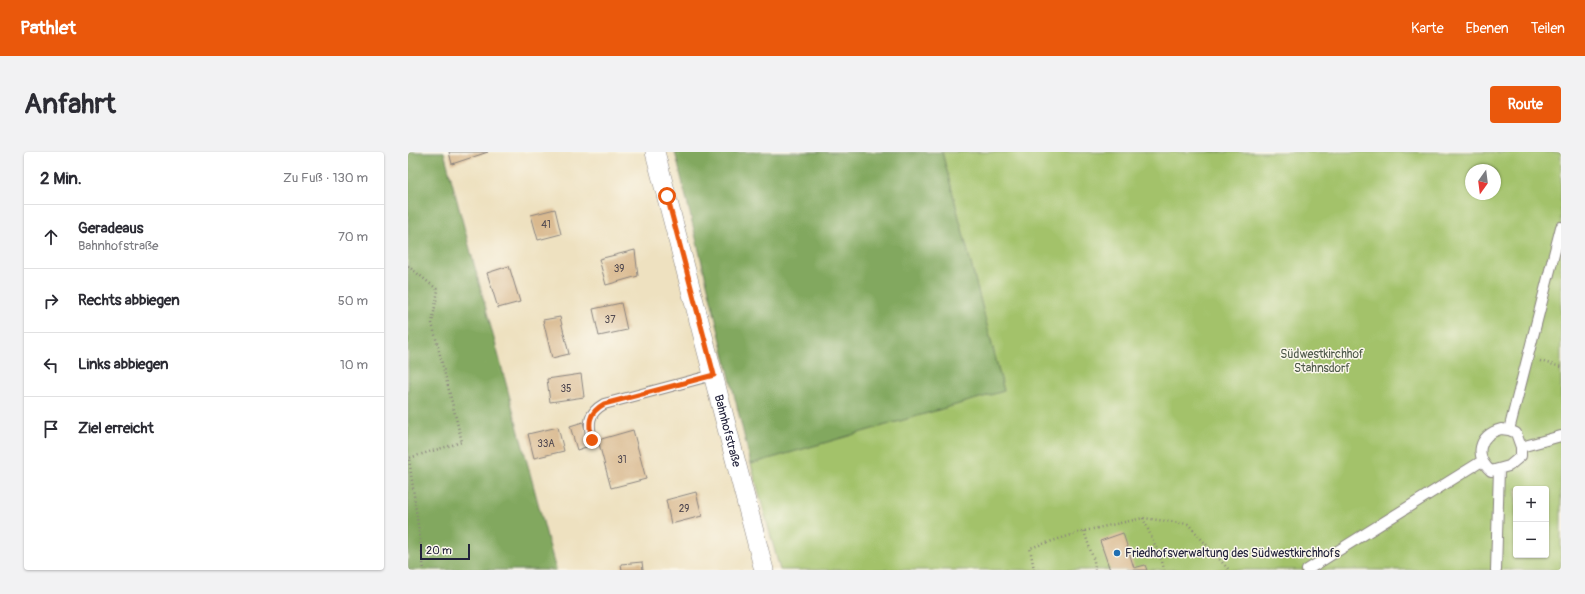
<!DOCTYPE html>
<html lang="de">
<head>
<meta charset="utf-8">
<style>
	:root { --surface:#fff; --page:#f2f2f3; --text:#2b2b33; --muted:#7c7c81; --line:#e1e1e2; --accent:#ea580c }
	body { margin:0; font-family:Pangolin,sans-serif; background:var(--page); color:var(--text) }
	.controls { position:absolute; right:12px; bottom:12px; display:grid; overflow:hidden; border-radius:4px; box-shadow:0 1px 3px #0004 }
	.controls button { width:36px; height:36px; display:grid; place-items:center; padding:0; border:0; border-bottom:1px solid var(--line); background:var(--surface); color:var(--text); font:20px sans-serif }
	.compass { position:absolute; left:1057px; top:12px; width:36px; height:36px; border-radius:50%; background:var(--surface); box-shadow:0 1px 3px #0004; rotate:194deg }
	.scale { position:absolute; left:12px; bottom:10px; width:50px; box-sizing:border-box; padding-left:4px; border:2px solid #22223b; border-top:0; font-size:11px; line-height:14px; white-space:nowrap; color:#22223b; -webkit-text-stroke:3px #fbf7ec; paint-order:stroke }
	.stop { position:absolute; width:12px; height:12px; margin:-9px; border:3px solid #ea580c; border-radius:50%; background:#fff }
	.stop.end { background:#ea580c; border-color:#fff; box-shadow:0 1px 4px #0008 }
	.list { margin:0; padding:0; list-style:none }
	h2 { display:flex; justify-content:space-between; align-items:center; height:52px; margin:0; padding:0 16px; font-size:17px }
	h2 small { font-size:13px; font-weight:400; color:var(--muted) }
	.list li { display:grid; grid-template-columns:26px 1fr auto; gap:12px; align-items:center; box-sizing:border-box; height:64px; padding:0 16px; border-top:1px solid var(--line) }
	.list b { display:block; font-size:15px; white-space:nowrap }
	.list p { margin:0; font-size:13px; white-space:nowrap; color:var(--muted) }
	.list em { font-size:13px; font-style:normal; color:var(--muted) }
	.icon { flex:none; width:22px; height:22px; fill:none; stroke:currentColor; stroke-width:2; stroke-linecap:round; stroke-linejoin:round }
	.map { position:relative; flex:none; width:1153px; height:418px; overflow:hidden; border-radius:4px }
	header { display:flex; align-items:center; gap:24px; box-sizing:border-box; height:56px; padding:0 20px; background:var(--accent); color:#fff }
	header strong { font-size:19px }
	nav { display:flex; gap:22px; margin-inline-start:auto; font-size:14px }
	.intro { display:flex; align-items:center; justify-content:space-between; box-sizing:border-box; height:96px; padding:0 24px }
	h1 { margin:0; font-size:28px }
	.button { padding:10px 18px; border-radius:4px; background:var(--accent); color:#fff; font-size:14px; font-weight:700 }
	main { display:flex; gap:24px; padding:0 24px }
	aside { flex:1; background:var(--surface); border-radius:4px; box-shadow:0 1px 3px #0004 }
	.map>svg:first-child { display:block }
	.green { fill:#a3c26a; stroke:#627252; fill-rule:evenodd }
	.forest { fill:#82a85e; stroke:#52654c }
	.building { fill:#d9b98f }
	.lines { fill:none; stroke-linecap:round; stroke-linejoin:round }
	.lane-casing { stroke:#88827e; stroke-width:12 }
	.street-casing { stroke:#88827e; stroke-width:20 }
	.path { stroke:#88827e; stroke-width:2.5; stroke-dasharray:1 3; stroke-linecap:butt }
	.lane { stroke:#fff; stroke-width:10 }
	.street { stroke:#fff; stroke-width:19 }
	.route { stroke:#ea580c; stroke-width:5 }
	.poi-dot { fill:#1f6fb2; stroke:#fbf7ec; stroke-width:1.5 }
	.labels { text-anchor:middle; stroke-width:3; stroke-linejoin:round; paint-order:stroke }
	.number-label { font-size:10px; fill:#504850 }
	.park-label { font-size:12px; fill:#4f5a4b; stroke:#fbf7ec }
	.street-label { font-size:12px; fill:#22223b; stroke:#fbf7ec }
	.poi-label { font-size:12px; fill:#22223b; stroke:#fbf7ec; text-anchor:start }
</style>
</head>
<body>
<header>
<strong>Pathlet</strong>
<nav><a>Karte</a><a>Ebenen</a><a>Teilen</a></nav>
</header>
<div class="intro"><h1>Anfahrt</h1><a class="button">Route</a></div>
<main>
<aside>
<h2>2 Min.<small>Zu Fuß · 130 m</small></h2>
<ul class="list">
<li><svg class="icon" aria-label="ahead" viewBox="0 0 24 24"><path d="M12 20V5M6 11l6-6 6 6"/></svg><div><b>Geradeaus</b><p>Bahnhofstraße</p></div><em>70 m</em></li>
<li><svg class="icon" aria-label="right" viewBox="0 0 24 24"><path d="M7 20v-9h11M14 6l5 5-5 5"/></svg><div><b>Rechts abbiegen</b></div><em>50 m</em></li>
<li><svg class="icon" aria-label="left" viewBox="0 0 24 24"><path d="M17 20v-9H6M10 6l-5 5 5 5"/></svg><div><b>Links abbiegen</b></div><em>10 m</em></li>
<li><svg class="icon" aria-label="arrive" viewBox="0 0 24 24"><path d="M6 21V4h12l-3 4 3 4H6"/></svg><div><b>Ziel erreicht</b></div></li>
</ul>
</aside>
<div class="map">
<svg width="1153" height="418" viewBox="0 0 1153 418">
	<rect width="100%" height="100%" fill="#fbf7ec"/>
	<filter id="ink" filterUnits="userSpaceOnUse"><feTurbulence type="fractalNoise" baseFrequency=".025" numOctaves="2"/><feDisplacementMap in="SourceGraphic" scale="8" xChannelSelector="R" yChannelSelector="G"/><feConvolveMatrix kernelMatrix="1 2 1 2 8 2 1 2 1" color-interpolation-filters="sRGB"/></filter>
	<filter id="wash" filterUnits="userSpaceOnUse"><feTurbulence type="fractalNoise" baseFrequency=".012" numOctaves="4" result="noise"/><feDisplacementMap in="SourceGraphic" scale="16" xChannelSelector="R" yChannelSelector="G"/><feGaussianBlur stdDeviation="0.9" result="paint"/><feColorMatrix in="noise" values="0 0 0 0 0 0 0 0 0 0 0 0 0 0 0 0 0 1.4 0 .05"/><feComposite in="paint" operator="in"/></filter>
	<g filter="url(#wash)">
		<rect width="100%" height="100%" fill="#eee1c0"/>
		<path class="green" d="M534 0H1153V418H372L343 312 596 239ZM1063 18H1087V42H1063ZM1108 337H1138V403H1108Z"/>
		<path class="forest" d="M0 0H36L148 418H0Z
			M267 0H534L596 239 343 312Z"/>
		<g id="blocks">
			<path class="building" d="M41 0H80L44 12Z
				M147 57 153 82 130 88 123 63Z
				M227 98 230 124 198 133 191 107Z
				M101 114 112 150 90 156 79 121Z
				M213 151 219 178 191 184 185 157Z
				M152 165 161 202 144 206 135 168Z
				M173 222 176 245 142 250 139 227Z
				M175 270 181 294 169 298 162 274Z
				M150 275 156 299 126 306 120 282Z
				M225 278 238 327 203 336 190 288Z
				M288 340 294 364 263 372 258 348Z
				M715 381 726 416 737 413 739 418H702L692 389Z
				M234 410 235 418H214L213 412Z"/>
		</g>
	</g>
	<g filter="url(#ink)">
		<use href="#blocks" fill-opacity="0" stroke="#88827e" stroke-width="1"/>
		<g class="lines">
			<g class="lane-casing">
				<path id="lane" d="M1093 277 1101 278 1108 281 1113 295V304L1101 314 1083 319C1066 305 1070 283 1093 277Z
					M1101 278 1153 75
					M184 288C180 271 180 261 196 252L305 223
					M1113 295 1153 284
					M899 418 1074 309
					M1088 418 1091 317"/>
			</g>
			<g class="street-casing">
				<g id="street">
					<path id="s1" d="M247 0 356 418"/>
				</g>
			</g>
			<path class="path" d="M0 114 30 138 24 171 54 290 1 306 16 418
				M1132 209 1153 215
				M735 366 754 409 756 418
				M676 379 686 409 687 418
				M626 418 622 396 676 379 735 366 780 372 821 418"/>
			<use href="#lane" class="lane"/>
			<use href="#street" class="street"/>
		</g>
	</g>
	<g class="lines" filter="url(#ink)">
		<path class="route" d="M184 288C180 271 180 261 196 252L306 223 259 44"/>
	</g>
	<circle class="poi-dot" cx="709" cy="401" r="4"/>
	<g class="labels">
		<g class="number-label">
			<text x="138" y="76">41</text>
			<text x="211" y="120">39</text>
			<text x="202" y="171">37</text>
			<text x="158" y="240">35</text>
			<text x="138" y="295">33A</text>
			<text x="214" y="311">31</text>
			<text x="276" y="360">29</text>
		</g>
		<g class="park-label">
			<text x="914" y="206">Südwestkirchhof<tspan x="914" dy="14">Stahnsdorf</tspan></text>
		</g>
		<g class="street-label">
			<text dy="4" stroke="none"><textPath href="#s1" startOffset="288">Bahnhofstraße</textPath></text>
		</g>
		<g class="poi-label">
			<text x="717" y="405">Friedhofsverwaltung des Südwestkirchhofs</text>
		</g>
	</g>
</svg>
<div class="controls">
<button>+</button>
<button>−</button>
</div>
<svg class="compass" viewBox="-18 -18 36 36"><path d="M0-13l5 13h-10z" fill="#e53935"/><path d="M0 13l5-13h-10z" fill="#7c7c81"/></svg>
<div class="scale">20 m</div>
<div class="stop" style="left:259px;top:44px"></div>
<div class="stop end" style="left:184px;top:288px"></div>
</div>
</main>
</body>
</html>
